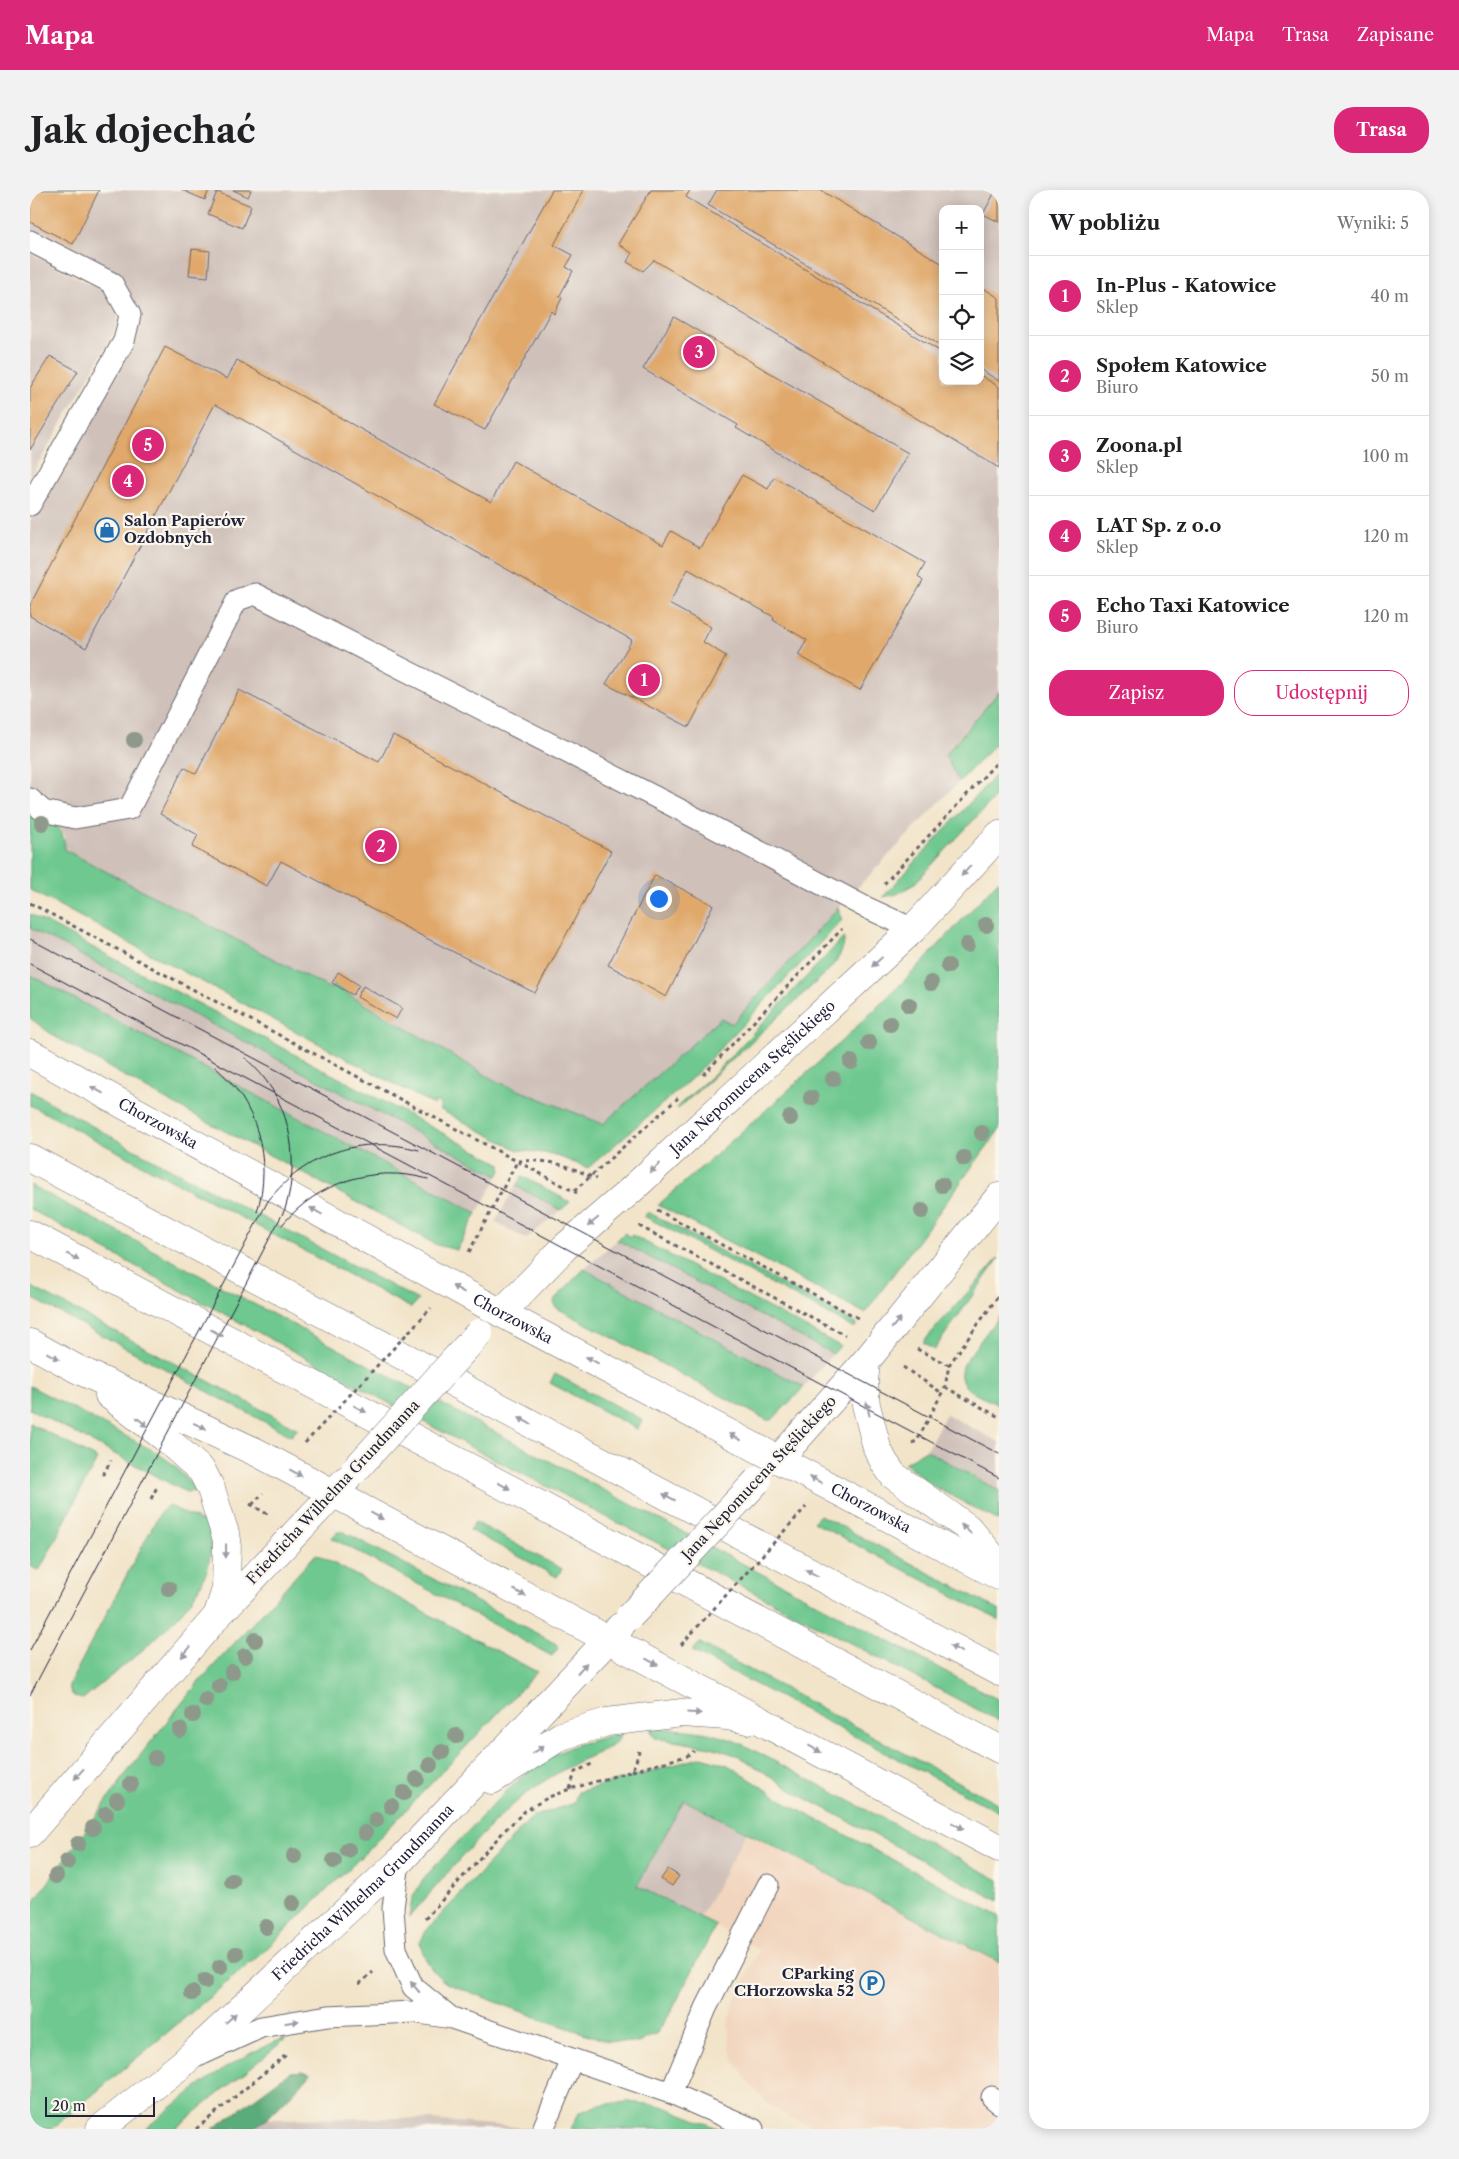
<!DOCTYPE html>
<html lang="pl">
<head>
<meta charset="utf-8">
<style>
	:root { --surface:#fff; --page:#f2f2f2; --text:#202124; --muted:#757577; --line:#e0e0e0; --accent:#db2777 }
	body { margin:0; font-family:"Libre Caslon Text",serif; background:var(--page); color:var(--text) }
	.controls { position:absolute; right:15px; top:15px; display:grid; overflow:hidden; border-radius:10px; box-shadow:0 2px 12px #0003 }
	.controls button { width:45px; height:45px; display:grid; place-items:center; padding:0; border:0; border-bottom:1px solid var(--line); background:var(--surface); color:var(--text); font:25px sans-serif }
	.scale { position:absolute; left:15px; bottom:12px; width:110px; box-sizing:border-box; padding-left:5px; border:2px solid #22223b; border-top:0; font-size:14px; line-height:18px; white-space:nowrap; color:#22223b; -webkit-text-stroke:4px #fbf7ec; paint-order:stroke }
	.you { position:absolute; left:628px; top:708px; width:18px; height:18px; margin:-12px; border:4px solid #fff; border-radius:50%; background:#1a73e8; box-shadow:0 0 0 8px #1a73e833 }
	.badge { display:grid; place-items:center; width:32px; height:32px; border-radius:50%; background:var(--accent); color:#fff; font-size:16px; font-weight:700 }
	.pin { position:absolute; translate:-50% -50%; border:2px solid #fff; box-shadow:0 1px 5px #0006 }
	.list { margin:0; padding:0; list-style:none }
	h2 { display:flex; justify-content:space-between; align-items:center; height:65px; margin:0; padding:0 20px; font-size:21px }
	h2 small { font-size:16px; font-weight:400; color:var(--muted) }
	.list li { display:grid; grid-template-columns:32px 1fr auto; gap:15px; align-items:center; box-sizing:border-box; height:80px; padding:0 20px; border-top:1px solid var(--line) }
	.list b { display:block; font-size:19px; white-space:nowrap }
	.list p { margin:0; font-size:16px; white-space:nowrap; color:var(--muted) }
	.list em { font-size:16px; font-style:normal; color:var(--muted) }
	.actions { display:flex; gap:10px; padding:15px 20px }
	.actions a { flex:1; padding:11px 0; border:1px solid var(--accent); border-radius:20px; text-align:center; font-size:18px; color:var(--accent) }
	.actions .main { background:var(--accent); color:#fff }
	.icon { flex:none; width:28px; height:28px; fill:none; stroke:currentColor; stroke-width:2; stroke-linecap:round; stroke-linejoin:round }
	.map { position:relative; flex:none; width:969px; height:1939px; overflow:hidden; border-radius:20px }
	header { display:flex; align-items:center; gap:30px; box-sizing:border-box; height:70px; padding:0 25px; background:var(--accent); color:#fff }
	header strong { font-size:24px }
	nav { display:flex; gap:28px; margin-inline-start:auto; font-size:18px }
	.intro { display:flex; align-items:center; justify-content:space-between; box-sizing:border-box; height:120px; padding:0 30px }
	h1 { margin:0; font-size:35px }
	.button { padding:12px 22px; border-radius:20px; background:var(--accent); color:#fff; font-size:18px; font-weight:700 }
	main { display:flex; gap:30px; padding:0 30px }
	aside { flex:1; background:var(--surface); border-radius:20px; box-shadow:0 2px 12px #0003 }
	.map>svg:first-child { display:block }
	.built { fill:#f2d5be }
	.industrial { fill:#cfc1ba; fill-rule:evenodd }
	.green { fill:#6ec88f; stroke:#487565 }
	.forest { fill:#5aac7a; stroke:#3e675a }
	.building { fill:#e0a86a }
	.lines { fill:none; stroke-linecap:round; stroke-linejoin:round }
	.service-casing { stroke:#6b666d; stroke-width:23 }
	.tertiary-casing { stroke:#6b666d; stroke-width:29 }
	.secondary-casing { stroke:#6b666d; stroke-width:29 }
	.primary-casing { stroke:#6b666d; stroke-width:29 }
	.path { stroke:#6b666d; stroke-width:3; stroke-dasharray:4 4; stroke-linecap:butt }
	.service { stroke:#fff; stroke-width:21 }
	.tertiary { stroke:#fff; stroke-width:28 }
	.secondary { stroke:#fff; stroke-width:28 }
	.primary { stroke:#fff; stroke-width:28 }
	.tram { stroke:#22223b; stroke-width:1 }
	.secondary-bridge-casing { stroke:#6b666d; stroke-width:29; stroke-linecap:butt }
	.path-bridge { stroke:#6b666d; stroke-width:3; stroke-dasharray:4 4; stroke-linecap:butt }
	.secondary-bridge { stroke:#fff; stroke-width:28 }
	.tree { fill:#8e998b }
	.oneway { fill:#9c9ca7 }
	.labels { text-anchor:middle; stroke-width:4.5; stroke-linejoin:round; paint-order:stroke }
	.poi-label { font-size:15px; font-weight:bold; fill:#22223b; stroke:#fbf7ec; text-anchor:start }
	.street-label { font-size:15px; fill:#22223b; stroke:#fbf7ec }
</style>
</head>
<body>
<header>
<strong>Mapa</strong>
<nav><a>Mapa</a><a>Trasa</a><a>Zapisane</a></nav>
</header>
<div class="intro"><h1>Jak dojechać</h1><a class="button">Trasa</a></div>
<main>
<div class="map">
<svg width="969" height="1939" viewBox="0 0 969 1939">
	<rect width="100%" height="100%" fill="#fbf7ec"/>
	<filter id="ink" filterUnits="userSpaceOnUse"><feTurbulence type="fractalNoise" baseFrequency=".02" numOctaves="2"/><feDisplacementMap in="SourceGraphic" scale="10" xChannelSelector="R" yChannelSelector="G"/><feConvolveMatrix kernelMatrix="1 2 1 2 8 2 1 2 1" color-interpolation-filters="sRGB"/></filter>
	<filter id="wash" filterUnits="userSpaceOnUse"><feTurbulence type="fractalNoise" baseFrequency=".0096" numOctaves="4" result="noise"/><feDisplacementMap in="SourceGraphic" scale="20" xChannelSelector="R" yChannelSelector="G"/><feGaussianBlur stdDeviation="1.12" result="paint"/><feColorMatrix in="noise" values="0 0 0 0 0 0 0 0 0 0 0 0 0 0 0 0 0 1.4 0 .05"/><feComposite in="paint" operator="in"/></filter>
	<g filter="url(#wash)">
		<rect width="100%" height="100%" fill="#f2e4c9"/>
		<path class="built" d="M716 1643 969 1772V1939H791L756 1926 737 1913 720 1894 706 1874 700 1858 698 1836 704 1811 729 1760 670 1727Z"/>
		<path class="industrial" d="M0 0H969V550L808 718 702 834 691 828 573 934 466 891 303 795 301 799 35 660V645L30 638 21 632 0 603V331L102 151 88 86 0 40ZM913 19H950V191H913Z
			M0 63 76 103 88 125 84 143 0 288Z
			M0 738 468 986 447 1023 0 785Z
			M486 996 531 1020 496 1049 465 1032Z
			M587 1050 803 1164 774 1197 554 1079Z
			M916 1224 969 1252V1301L896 1260Z
			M654 1610 716 1643 670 1727 607 1696Z
			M374 1928 512 1939H221L237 1929Z"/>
		<path class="green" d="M969 502V550L929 592 915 565Z
			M969 581V602L966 606 884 694 867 704 853 707Z
			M0 619C21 632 34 633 35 660L301 799 303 795 466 891 573 934 691 828 702 834 808 718 812 730 661 889 558 978 522 964 488 960 409 919 411 915 406 911 404 915 0 700Z
			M969 690V940L835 1123 628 1015C711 943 794 870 873 792 906 759 937 724 969 690Z
			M0 724 471 974V980L468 986 0 738Z
			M814 747C815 761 806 772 797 782L648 919 647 917 685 883Z
			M0 785 447 1023 427 1060 407 1055 122 902 24 846 0 828Z
			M0 901 105 960 388 1110 381 1118 0 915Z
			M492 986 540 1012 531 1020 486 996Z
			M0 995 969 1510V1531L723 1402 444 1259 0 1019Z
			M618 1022 827 1134 824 1138 614 1026Z
			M594 1043 600 1047 602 1045 810 1156 803 1164 587 1050Z
			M969 1068 904 1160 893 1152Z
			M554 1079 774 1197 742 1230H737L525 1117 524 1110Z
			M0 1096 268 1239 261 1246 0 1107Z
			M969 1126V1215C950 1205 923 1200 933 1174Z
			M525 1184 613 1230 607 1239 520 1193Z
			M0 1196 126 1262 144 1275 167 1301 156 1302 0 1219Z
			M0 1233 67 1269 9 1381 0 1376Z
			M896 1260 969 1301V1331L903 1296 874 1273Z
			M138 1315 170 1331 179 1330C181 1347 182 1363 177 1380 163 1427 90 1477 53 1509 43 1507 40 1505 39 1495L103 1373 130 1323Z
			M790 1325 969 1420V1430L783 1332Z
			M445 1332 532 1379 527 1387 440 1340Z
			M307 1342H314L508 1444 526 1454 528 1458 522 1466 302 1348Z
			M286 1364 507 1482 334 1664 231 1764 22 1939H0V1718L104 1573 167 1494Z
			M670 1453 969 1614V1622L662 1461Z
			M620 1539C652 1538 683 1541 712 1554L969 1690V1711L768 1604 709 1566 681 1557 625 1548Z
			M591 1543C588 1559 555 1567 542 1575 527 1583 510 1593 497 1603 453 1638 417 1685 379 1727L382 1709 393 1689 471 1606 494 1585 521 1566 545 1555Z
			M672 1567 698 1575 763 1617 969 1726V1772L654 1610 607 1696 686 1735 641 1822 627 1843 608 1853 577 1851 514 1830 416 1793C401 1781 395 1771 390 1753L396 1741 502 1627 544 1613 548 1602Z
			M258 1847 145 1939H115C160 1902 202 1867 258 1847Z
			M598 1912 632 1916 690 1939H541L549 1923 568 1915Z"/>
		<path class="forest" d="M273 1881 281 1884 237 1929 221 1939H183L260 1882Z"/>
		<g id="blocks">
			<path class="building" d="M0 0H69L43 54 0 32Z
				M152 0H179L175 10Z
				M203 0H221L218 7Z
				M522 0H554L524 55 543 65 536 77 543 81 529 107 532 108 524 124 521 121 455 240 404 214Z
				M621 0H660L656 7 913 163V191H950V185L969 197V278L624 70 613 81 597 72 602 63 588 54Z
				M687 0H790L913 74V157L678 15Z
				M966 0H969V32L953 24Z
				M187 2 221 16 212 38 178 24Z
				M162 59 180 61 178 87 159 85Z
				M950 96 969 108V191L950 179Z
				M644 127 878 263 845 320 706 238 708 235 613 179Z
				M135 157 197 189 207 170 461 312 483 271 633 355 641 341 670 358 712 285 738 299 744 287 895 373 888 386 893 391 830 500 768 465 777 450 743 430 744 427 658 379 639 414 681 437 673 452 696 466 659 537 576 494 602 450 185 214 56 458 0 426V415Z
				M20 166 48 181 0 260V198Z
				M209 500 349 572 363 545 581 661 505 803 394 747 251 671 237 696 162 657 168 645 130 624 154 577 166 584Z
				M625 685 683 715 636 807 578 775Z
				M308 782 329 795 323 805 302 793Z
				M333 796 372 818 366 829 327 807Z
				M638 1679 649 1686 642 1696 631 1689Z"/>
		</g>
	</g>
	<g filter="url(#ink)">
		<use href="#blocks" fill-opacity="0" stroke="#6b666d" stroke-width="1"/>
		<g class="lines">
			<g class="service-casing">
				<path id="service" d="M0 51 82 93 100 125 94 151 0 315
					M0 609 13 621 45 628 99 619 207 410 225 404 641 615 833 716 883 739
					M369 1672 363 1718 366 1759 383 1797 420 1827
					M168 1866 231 1837 298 1826 383 1822 422 1828 641 1903 723 1939
					M641 1903 676 1818 738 1695
					M962 1907 969 1913
					M513 1939 542 1870"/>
			</g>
			<g class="tertiary-casing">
				<g id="tertiary">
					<path id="s1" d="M471 1123 535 1057 600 1001 883 739 969 645"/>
					<path d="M836 1171 834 1193 836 1215 847 1258 854 1272 863 1285 938 1338 969 1375"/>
					<path d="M748 1270 836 1171 969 1007"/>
				</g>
			</g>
			<g class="secondary-casing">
				<g id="secondary">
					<path id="s2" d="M0 863 471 1123 969 1386"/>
					<path d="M0 1153 47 1179 228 1263 969 1658"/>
					<path d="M79 1205 135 1248 172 1281 181 1299 197 1350 196 1399 188 1424"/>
					<path d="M462 1590 531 1546 577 1532 652 1523 697 1526 718 1530"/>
					<path d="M0 1643 188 1425 316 1290"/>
					<path id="s3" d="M70 1939 152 1874 369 1672 590 1437"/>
				</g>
			</g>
			<g class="primary-casing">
				<path id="primary" d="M0 968 969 1482
					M0 1044 969 1559"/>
			</g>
			<path class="path" d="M854 694 969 570
				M0 713 547 1003
				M673 885 812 739
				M488 971C519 969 538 975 566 989
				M544 1001 648 908
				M627 1020 828 1128
				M609 1036 815 1145
				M439 1062 487 972
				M887 1159 919 1175
				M873 1177 912 1203
				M915 1197 969 1227
				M882 1253 887 1251 915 1197 919 1175 969 1105
				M73 1285 81 1270
				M121 1309 128 1295
				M220 1314 239 1325
				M222 1315 233 1303
				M602 1581 657 1566 664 1561
				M540 1599 545 1582 564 1573
				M395 1729 476 1639 495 1621 519 1607 540 1599 599 1582 605 1575 609 1561
				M329 1794 343 1782
				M166 1939 256 1865"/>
			<use href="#service" class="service"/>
			<use href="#tertiary" class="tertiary"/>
			<use href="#secondary" class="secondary"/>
			<use href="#primary" class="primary"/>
			<path class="tram" d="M0 749 969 1264
				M0 774 969 1288
				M185 877C227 912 243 970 227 1022
				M252 1035C288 992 343 974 398 989
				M0 1460 238 1011C275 964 331 944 389 960
				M0 1505 255 1019C272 965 259 905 215 868"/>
			<g class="secondary-bridge-casing">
				<path id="secondary-bridge" d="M325 1280 449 1143
					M600 1426 727 1291"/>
			</g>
			<path class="path-bridge" d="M275 1253 401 1118
				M651 1455 776 1317"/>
			<use href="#secondary-bridge" class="secondary-bridge"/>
		</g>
		<g class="tree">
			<circle cx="104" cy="550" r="8"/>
			<circle cx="12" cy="633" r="8"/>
			<circle cx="956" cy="735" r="8"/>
			<circle cx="937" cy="755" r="8"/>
			<circle cx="918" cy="776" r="8"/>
			<circle cx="901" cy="793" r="8"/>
			<circle cx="879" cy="815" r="8"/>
			<circle cx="860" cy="834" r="8"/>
			<circle cx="839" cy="853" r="8"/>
			<circle cx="821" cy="872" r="8"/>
			<circle cx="803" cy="889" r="8"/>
			<circle cx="781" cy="908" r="8"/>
			<circle cx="760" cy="928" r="8"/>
			<circle cx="952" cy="943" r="8"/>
			<circle cx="934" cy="968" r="8"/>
			<circle cx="912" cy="995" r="8"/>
			<circle cx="892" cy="1021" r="8"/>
			<circle cx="139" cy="1399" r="8"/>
			<circle cx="225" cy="1450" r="8"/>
			<circle cx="215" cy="1466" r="8"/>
			<circle cx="202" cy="1482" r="8"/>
			<circle cx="189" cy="1496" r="8"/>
			<circle cx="176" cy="1510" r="8"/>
			<circle cx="163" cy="1525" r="8"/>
			<circle cx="150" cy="1540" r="8"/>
			<circle cx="426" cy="1546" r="8"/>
			<circle cx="412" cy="1562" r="8"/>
			<circle cx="125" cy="1568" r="8"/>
			<circle cx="400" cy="1575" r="8"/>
			<circle cx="387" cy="1589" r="8"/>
			<circle cx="101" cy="1594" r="8"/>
			<circle cx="374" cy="1603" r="8"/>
			<circle cx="87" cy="1610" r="8"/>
			<circle cx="361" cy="1616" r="8"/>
			<circle cx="76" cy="1624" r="8"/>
			<circle cx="346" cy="1630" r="8"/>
			<circle cx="63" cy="1638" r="8"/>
			<circle cx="335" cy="1643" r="8"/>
			<circle cx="48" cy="1654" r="8"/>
			<circle cx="318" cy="1660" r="8"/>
			<circle cx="264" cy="1666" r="8"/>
			<circle cx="304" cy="1671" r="8"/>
			<circle cx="37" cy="1672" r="8"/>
			<circle cx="26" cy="1686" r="8"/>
			<circle cx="202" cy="1691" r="8"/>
			<circle cx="263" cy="1713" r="8"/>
			<circle cx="236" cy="1737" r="8"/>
			<circle cx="206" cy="1764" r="8"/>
			<circle cx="190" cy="1777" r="8"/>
			<circle cx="175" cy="1791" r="8"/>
			<circle cx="162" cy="1803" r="8"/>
		</g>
		<defs><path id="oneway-solid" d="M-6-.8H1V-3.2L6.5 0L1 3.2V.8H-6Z" transform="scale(1.25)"/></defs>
		<g class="oneway">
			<use href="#oneway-solid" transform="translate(936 681) rotate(132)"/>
			<use href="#oneway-solid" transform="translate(847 772) rotate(137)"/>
			<use href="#oneway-solid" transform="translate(67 900) rotate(-151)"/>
			<use href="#oneway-solid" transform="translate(625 978) rotate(137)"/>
			<use href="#oneway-solid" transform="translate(286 1021) rotate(-150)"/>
			<use href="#oneway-solid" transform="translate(563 1032) rotate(140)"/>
			<use href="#oneway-solid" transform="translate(43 1067) rotate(28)"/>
			<use href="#oneway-solid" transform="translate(428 1099) rotate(-151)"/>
			<use href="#oneway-solid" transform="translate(866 1133) rotate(-50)"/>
			<use href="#oneway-solid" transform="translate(187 1143) rotate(28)"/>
			<use href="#oneway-solid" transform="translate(23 1166) rotate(28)"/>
			<use href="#oneway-solid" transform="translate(562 1170) rotate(-152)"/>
			<use href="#oneway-solid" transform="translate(330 1219) rotate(28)"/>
			<use href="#oneway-solid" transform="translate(838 1219) rotate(-102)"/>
			<use href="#oneway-solid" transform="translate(495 1231) rotate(-152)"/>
			<use href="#oneway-solid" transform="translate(112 1232) rotate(39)"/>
			<use href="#oneway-solid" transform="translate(170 1236) rotate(25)"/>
			<use href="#oneway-solid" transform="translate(705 1247) rotate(-152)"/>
			<use href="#oneway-solid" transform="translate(266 1283) rotate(28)"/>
			<use href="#oneway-solid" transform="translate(786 1290) rotate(-152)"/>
			<use href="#oneway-solid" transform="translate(474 1296) rotate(28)"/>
			<use href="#oneway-solid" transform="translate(639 1307) rotate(-152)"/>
			<use href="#oneway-solid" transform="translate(347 1326) rotate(29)"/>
			<use href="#oneway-solid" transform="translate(936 1339) rotate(-138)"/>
			<use href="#oneway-solid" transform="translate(196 1361) rotate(91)"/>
			<use href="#oneway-solid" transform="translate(782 1383) rotate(-152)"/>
			<use href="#oneway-solid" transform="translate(490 1403) rotate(28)"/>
			<use href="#oneway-solid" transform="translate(926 1459) rotate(-152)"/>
			<use href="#oneway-solid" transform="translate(156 1462) rotate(131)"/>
			<use href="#oneway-solid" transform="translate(622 1472) rotate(28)"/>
			<use href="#oneway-solid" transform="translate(552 1478) rotate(-47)"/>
			<use href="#oneway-solid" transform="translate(664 1523) rotate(4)"/>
			<use href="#oneway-solid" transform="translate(785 1559) rotate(29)"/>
			<use href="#oneway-solid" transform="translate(508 1560) rotate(-32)"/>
			<use href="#oneway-solid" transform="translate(49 1584) rotate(131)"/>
			<use href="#oneway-solid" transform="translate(928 1636) rotate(28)"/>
			<use href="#oneway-solid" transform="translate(385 1797) rotate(-130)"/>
			<use href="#oneway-solid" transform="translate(201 1828) rotate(-43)"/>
			<use href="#oneway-solid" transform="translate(262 1832) rotate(-10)"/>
		</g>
	</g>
	<defs>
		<g id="shop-ring" transform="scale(1.25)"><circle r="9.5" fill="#fbf7ec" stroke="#1f6fb2" stroke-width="1.5"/><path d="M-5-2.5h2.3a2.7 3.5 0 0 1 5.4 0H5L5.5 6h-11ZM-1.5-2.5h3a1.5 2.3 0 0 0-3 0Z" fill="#1f6fb2"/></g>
		<g id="parking-ring" transform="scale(1.25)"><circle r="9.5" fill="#fbf7ec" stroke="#1f6fb2" stroke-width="1.5"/><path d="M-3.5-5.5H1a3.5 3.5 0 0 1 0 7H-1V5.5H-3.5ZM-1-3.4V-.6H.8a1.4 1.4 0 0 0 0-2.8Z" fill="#1f6fb2"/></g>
	</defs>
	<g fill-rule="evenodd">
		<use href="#shop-ring" x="77" y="340"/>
		<use href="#parking-ring" x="842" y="1793"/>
	</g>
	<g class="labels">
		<g class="poi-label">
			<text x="94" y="336">Salon Papierów<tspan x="94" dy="17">Ozdobnych</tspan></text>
			<text x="824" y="1789" text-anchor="end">CParking<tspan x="824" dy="17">CHorzowska 52</tspan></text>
		</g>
		<g class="street-label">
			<text dy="5" stroke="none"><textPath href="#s1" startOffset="345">Jana Nepomucena Stęślickiego</textPath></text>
			<text dy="5" stroke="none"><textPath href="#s2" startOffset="146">Chorzowska</textPath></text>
			<text dy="5" stroke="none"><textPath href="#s2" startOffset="551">Chorzowska</textPath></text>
			<text transform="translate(729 1288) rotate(-47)" y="5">Jana Nepomucena Stęślickiego</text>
			<text transform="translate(303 1302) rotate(-47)" y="5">Friedricha Wilhelma Grundmanna</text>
			<text dy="5" stroke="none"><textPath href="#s2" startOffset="956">Chorzowska</textPath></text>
			<text dy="5" stroke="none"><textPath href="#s3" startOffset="354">Friedricha Wilhelma Grundmanna</textPath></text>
		</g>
	</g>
</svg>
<div class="controls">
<button>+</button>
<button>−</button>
<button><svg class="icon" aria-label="locate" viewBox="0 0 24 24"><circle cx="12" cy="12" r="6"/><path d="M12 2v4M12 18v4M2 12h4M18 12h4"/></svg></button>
<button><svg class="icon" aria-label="layers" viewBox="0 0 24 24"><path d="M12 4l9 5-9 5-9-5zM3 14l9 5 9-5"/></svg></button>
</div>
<div class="scale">20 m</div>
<div class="you"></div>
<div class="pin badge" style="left:614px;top:490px">1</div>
<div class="pin badge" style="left:351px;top:656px">2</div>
<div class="pin badge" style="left:669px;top:162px">3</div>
<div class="pin badge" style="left:98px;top:291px">4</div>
<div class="pin badge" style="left:118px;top:255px">5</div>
</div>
<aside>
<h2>W pobliżu<small>Wyniki: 5</small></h2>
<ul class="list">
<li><span class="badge">1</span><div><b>In-Plus - Katowice</b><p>Sklep</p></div><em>40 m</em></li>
<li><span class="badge">2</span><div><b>Społem Katowice</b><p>Biuro</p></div><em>50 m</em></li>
<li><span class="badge">3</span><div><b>Zoona.pl</b><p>Sklep</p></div><em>100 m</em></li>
<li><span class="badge">4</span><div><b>LAT Sp. z o.o</b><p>Sklep</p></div><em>120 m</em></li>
<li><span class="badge">5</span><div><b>Echo Taxi Katowice</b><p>Biuro</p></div><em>120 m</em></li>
</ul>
<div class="actions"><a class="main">Zapisz</a><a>Udostępnij</a></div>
</aside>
</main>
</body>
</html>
